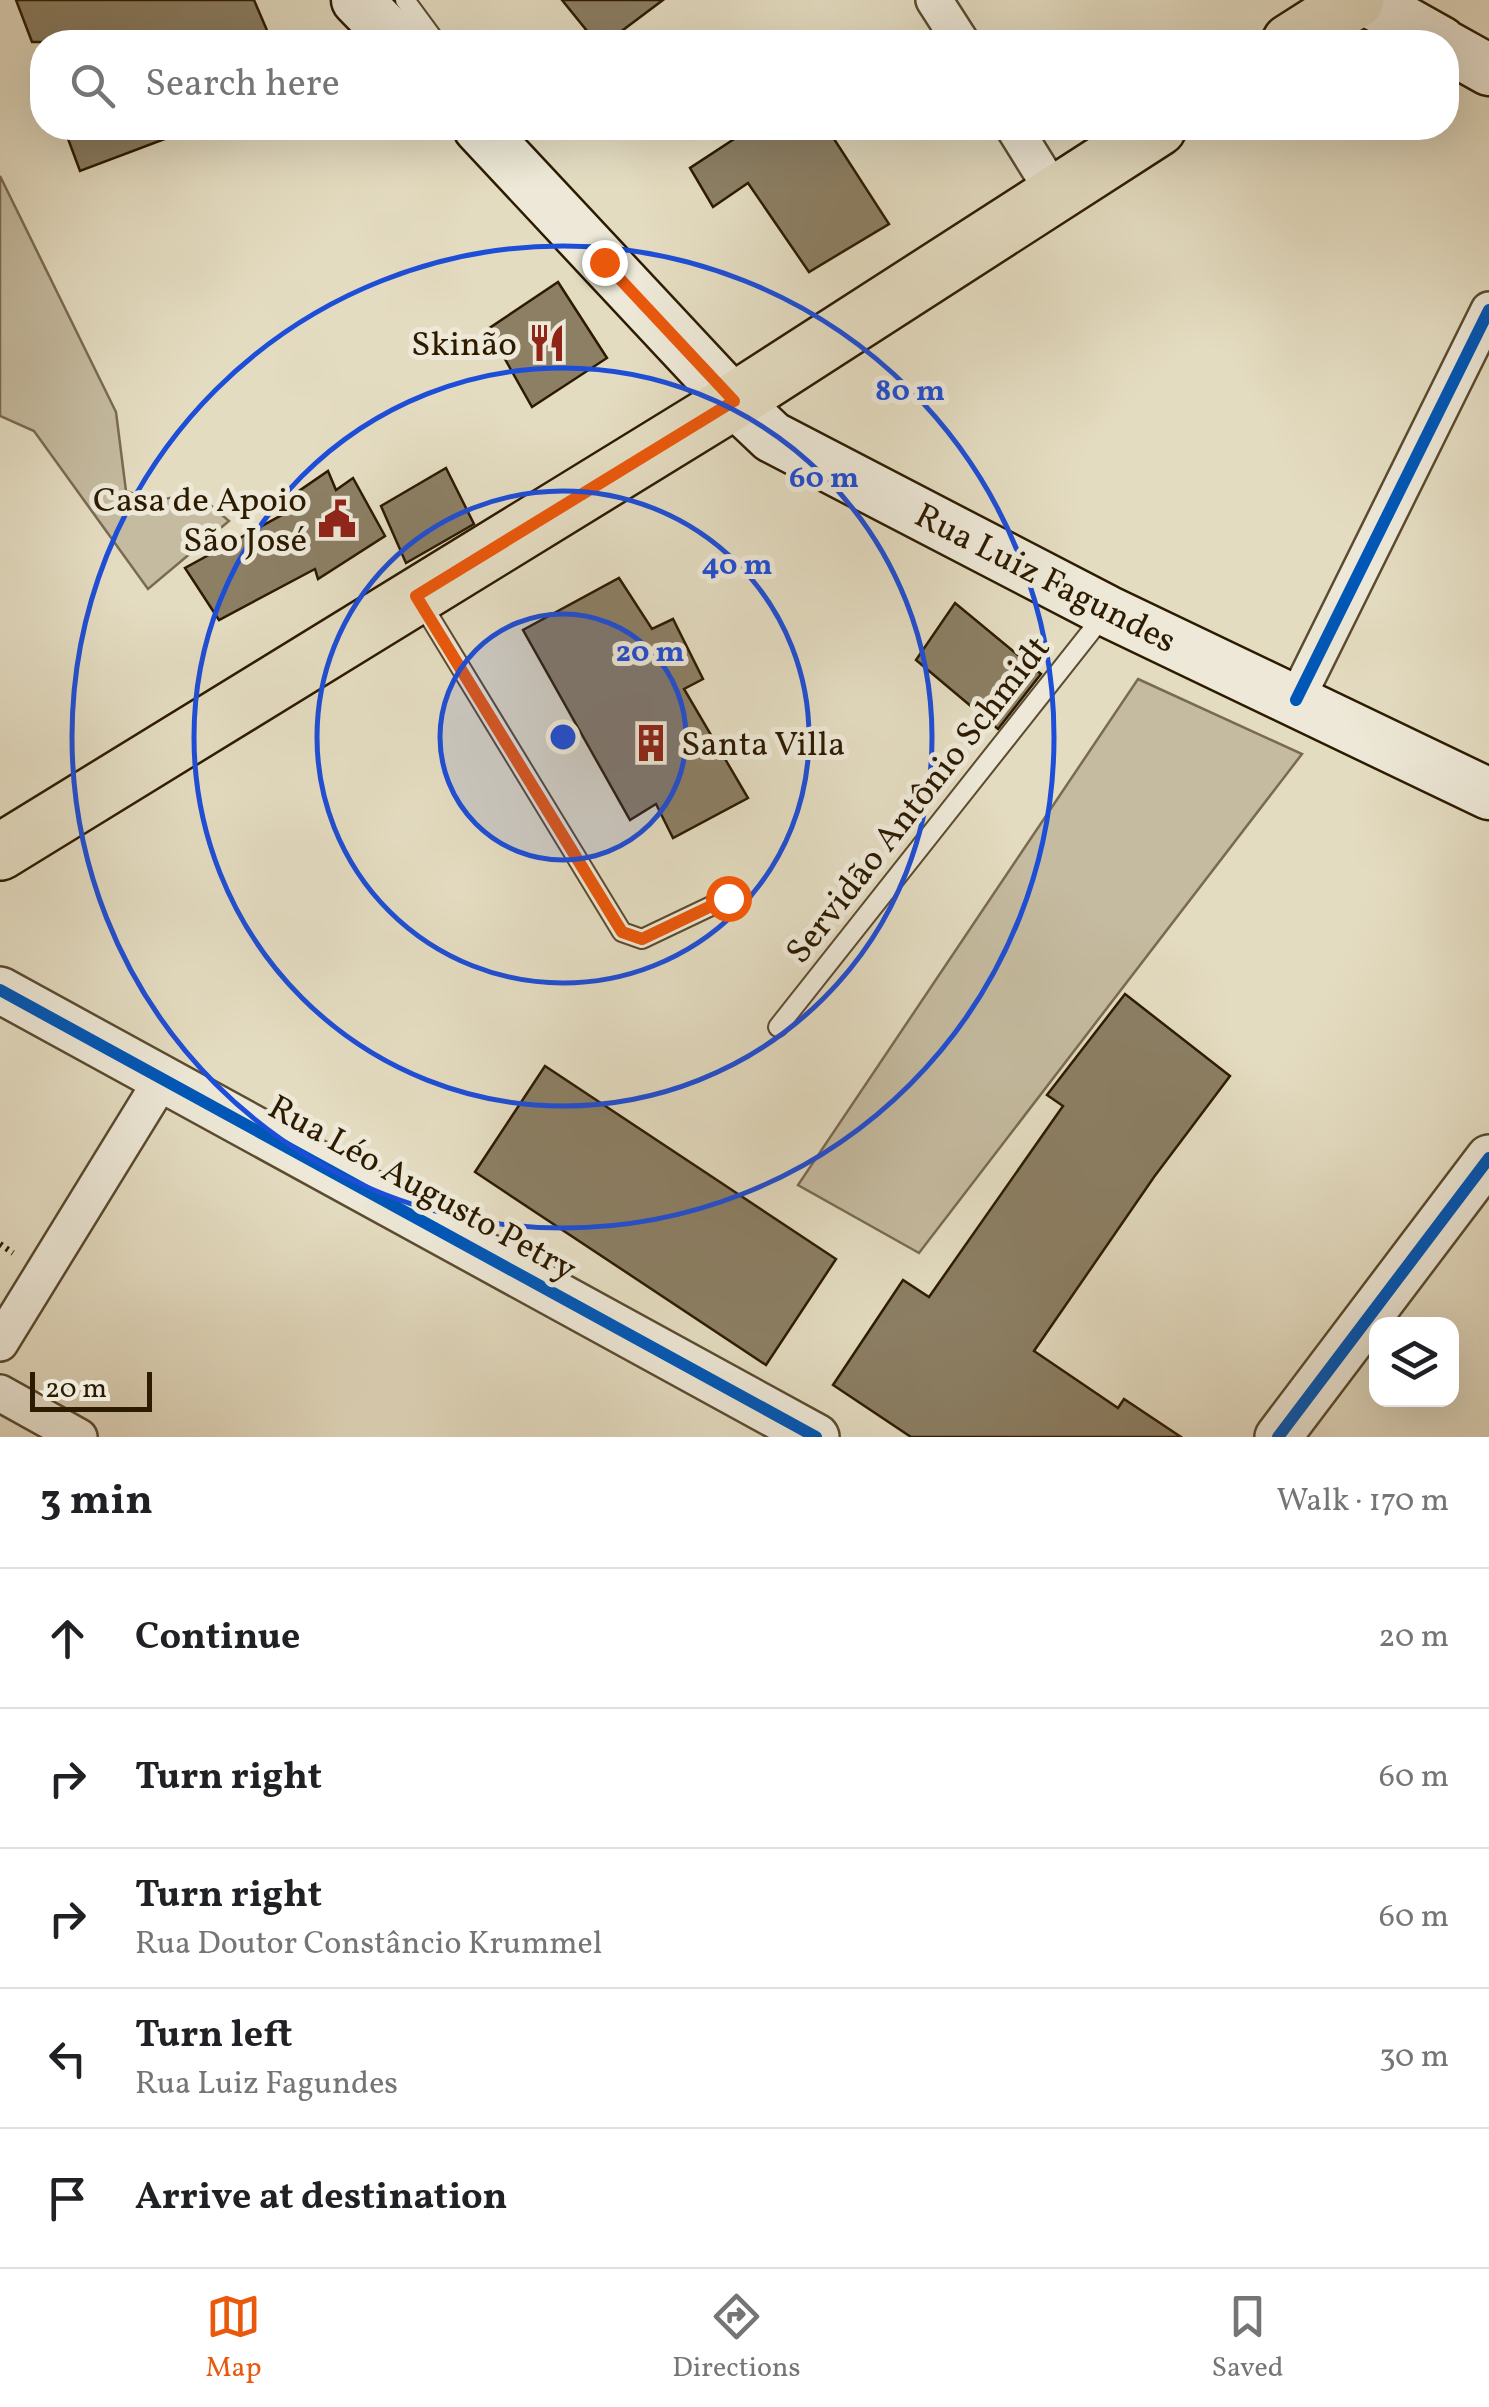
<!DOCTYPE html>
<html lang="en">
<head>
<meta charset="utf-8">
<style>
	:root { --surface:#fff; --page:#f2f2f2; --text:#202124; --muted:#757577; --line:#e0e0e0; --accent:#ea580c }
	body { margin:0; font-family:Vollkorn,serif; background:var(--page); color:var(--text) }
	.controls { position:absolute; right:30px; bottom:30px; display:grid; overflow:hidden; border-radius:20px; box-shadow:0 10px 40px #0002 }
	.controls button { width:90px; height:90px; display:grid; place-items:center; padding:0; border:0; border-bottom:2px solid var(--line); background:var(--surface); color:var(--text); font:50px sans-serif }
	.scale { position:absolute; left:30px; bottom:25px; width:122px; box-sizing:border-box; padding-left:10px; border:5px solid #2d1b00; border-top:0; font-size:28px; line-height:35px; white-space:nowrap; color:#2d1b00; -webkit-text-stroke:8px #ede8d7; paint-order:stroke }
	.stop { position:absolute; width:30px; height:30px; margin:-22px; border:8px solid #ea580c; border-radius:50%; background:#fff }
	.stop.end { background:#ea580c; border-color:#fff; box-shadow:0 2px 10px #0008 }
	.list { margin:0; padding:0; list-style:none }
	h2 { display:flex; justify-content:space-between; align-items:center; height:130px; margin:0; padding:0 40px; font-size:42px }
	h2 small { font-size:32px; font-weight:400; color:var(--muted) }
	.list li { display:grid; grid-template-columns:65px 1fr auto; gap:30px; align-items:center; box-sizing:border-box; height:140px; padding:0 40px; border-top:2px solid var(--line) }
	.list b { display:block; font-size:38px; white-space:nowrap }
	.list p { margin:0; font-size:32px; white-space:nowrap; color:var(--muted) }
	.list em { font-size:32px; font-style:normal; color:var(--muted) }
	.icon { flex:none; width:55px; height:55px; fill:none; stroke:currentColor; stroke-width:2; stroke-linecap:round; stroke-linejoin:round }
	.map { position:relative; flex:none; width:1489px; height:1437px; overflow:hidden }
	.search { position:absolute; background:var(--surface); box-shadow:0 10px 40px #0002; left:30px; right:30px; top:30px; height:110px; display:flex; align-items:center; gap:25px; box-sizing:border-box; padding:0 35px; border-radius:40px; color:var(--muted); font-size:38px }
	.sheet { height:830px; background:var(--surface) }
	nav { display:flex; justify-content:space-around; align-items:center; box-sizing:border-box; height:140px; border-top:2px solid var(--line); background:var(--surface); font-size:28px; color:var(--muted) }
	nav a { display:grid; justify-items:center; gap:5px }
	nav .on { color:var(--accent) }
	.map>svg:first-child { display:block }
	.green { fill:#c5bba0; stroke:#796b50; stroke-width:2.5 }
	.building { fill:#8c7f64; stroke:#2d1b00; stroke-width:2.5 }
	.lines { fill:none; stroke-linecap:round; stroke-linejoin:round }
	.service-casing { stroke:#5b4b30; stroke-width:22 }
	.minor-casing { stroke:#5b4b30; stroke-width:40 }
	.tertiary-casing { stroke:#5b4b30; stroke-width:50 }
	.secondary-casing { stroke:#2d1b00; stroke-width:55 }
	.primary-casing { stroke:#2d1b00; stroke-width:60 }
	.path { stroke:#2d1b00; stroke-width:6; stroke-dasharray:2.5 5; stroke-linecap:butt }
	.service { stroke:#ede8d7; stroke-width:18 }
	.minor { stroke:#ede8d7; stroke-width:35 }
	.tertiary { stroke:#ede8d7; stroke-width:45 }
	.secondary { stroke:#ede8d7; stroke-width:50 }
	.primary { stroke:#e4dcc1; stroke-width:55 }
	.cycleway-casing { stroke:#ede8d7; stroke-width:19 }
	.cycleway { stroke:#0057b8; stroke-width:12 }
	.route { stroke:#ea580c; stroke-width:12 }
	.ring { fill:none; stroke:#1d4ed8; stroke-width:5 }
	.labels { text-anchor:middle; stroke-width:10; stroke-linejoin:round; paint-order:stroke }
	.poi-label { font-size:35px; fill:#2d1b00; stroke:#ede8d7; text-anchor:end }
	.street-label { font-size:35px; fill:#2d1b00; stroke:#ede8d7 }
	.centre { fill:#1d4ed8; stroke:#ede8d7; stroke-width:5 }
	.ring-label { font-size:30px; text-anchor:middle; font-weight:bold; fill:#1d4ed8; stroke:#ede8d7; stroke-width:10; stroke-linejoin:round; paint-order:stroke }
</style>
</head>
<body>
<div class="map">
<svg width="1489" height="1437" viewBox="0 0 1489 1437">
	<rect width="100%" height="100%" fill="#e4dcc1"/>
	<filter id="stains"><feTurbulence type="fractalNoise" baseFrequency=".002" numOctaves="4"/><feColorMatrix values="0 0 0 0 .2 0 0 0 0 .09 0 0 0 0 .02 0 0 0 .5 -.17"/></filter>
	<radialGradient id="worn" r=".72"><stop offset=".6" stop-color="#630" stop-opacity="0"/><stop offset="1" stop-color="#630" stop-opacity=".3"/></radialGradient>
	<path class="green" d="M0 176 116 412 126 491 154 501 196 493 229 521 148 589 34 431 0 416Z
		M1138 679 1302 754 919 1253 798 1185Z"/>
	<path class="building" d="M16 0H254L272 42H32Z
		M562 0H663L607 42H596Z
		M64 128H185L186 131 80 171Z
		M751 128H827L889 224 809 272 748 183 713 207 690 168Z
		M558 282 607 358 532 407 488 329Z
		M446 468 474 524 406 563 381 506Z
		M328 471 336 490 353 478 385 536 318 579 315 569 219 620 185 568 302 504 296 493Z
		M619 578 652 629 673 619 703 679 684 689 748 798 673 838 656 804 630 820 523 630Z
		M955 603 1041 674 998 729 916 660Z
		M1125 994 1230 1076 1154 1177 1034 1351 1118 1408 1124 1399 1181 1437H911L833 1385 903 1280 929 1297 1063 1106 1047 1095Z
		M545 1066 836 1259 766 1365 475 1172Z"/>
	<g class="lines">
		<g class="service-casing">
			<path id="service" d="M405 0 436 42
				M420 601 622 932 642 939 728 898
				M778 1027 1104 615"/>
		</g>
		<g class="minor-casing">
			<path id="minor" d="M934 0 961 42
				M1014 128 1055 194
				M1296 700 1489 310
				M0 1343 163 1078
				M0 1393 79 1437"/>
		</g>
		<g class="tertiary-casing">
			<path id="tertiary" d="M0 990 816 1437
				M1278 1437 1489 1158"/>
		</g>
		<g class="secondary-casing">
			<path id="secondary" d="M357 0 398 42
				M1366 0 1441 42
				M1446 46 1489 70
				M479 128 734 401 772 437 1107 611 1489 794"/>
		</g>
		<g class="primary-casing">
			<path id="primary" d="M1290 42 1356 0
				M0 852 734 401 1158 128"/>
		</g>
		<path class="path" d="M0 1244 13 1253"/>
		<use href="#service" class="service"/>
		<use href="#minor" class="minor"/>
		<use href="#tertiary" class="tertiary"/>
		<use href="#secondary" class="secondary"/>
		<use href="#primary" class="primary"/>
		<g class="cycleway-casing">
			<path id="cycleway" d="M1296 700 1489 310
				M0 990 816 1437
				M1278 1437 1489 1158"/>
		</g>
		<use href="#cycleway" class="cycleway"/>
	</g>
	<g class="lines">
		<path class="route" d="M604 262 734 401 416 596 622 932 642 939 728 898"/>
	</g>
	<circle cx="563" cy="737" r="123" fill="#1d4ed8" fill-opacity=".12"/>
	<g class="ring">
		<circle cx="563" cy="737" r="123"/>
		<circle cx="563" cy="737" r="246"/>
		<circle cx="563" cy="737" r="369"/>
		<circle cx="563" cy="737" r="491"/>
	</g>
	<defs>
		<g id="restaurant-bare" transform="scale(3)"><path d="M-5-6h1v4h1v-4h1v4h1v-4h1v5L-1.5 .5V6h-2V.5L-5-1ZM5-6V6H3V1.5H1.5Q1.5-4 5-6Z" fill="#8f2418" stroke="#ede8d7" stroke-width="2.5" paint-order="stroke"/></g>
		<g id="civic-bare" transform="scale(3)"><path d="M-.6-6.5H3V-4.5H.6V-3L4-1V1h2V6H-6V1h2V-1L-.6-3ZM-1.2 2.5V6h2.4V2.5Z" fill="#8f2418" stroke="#ede8d7" stroke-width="2.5" paint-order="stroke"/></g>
		<g id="building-bare" transform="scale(3)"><path d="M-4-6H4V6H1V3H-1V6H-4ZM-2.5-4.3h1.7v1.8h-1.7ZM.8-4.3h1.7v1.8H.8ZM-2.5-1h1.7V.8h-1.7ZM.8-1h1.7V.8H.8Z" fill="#8f2418" stroke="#ede8d7" stroke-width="2.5" paint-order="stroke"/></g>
	</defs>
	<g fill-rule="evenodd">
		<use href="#restaurant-bare" x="547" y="343"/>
		<use href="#civic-bare" x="337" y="519"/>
		<use href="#building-bare" x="651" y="743"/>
	</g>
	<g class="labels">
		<g class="poi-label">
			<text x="517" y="355">Skinão</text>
			<text x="307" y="511">Casa de Apoio<tspan x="307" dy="40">São José</tspan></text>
			<text x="681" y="755" text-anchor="start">Santa Villa</text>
		</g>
		<g class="street-label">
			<text transform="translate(1046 577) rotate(27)" y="12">Rua Luiz Fagundes</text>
			<text transform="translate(917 799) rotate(-52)" y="12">Servidão Antônio Schmidt</text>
			<text transform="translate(423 1187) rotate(29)" y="12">Rua Léo Augusto Petry</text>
		</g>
	</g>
	<circle cx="563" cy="737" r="15" class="centre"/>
	<g class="ring-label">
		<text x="910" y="400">80 m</text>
		<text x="824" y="487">60 m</text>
		<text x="737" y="574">40 m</text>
		<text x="650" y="661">20 m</text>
	</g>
	<rect width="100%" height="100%" filter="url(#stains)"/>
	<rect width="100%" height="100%" fill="url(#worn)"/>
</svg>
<div class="controls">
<button><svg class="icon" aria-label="layers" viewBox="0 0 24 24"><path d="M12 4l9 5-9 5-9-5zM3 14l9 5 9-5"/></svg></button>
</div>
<div class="scale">20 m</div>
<div class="stop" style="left:728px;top:898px"></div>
<div class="stop end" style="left:604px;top:262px"></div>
<div class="search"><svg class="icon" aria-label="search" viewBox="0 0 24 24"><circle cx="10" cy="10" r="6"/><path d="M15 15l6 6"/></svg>Search here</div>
</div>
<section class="sheet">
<h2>3 min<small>Walk · 170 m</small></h2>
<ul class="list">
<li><svg class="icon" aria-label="ahead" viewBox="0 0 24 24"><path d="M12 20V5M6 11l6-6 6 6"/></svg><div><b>Continue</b></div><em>20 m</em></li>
<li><svg class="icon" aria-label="right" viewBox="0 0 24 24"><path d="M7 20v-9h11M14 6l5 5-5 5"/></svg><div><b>Turn right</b></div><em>60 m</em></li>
<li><svg class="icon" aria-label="right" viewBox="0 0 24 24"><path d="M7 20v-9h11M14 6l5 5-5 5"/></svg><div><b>Turn right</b><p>Rua Doutor Constâncio Krummel</p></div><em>60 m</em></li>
<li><svg class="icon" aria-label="left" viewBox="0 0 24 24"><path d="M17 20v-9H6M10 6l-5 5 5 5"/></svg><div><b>Turn left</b><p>Rua Luiz Fagundes</p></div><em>30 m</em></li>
<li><svg class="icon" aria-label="arrive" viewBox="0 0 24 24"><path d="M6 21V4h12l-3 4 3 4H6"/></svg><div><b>Arrive at destination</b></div></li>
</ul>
</section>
<nav>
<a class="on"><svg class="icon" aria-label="map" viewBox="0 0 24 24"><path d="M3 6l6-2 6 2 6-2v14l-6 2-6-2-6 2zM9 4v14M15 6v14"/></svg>Map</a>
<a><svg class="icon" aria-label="directions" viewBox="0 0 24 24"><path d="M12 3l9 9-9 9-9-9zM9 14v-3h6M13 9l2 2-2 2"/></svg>Directions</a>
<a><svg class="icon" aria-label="saved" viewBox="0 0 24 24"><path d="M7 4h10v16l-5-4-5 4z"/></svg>Saved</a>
</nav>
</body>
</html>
